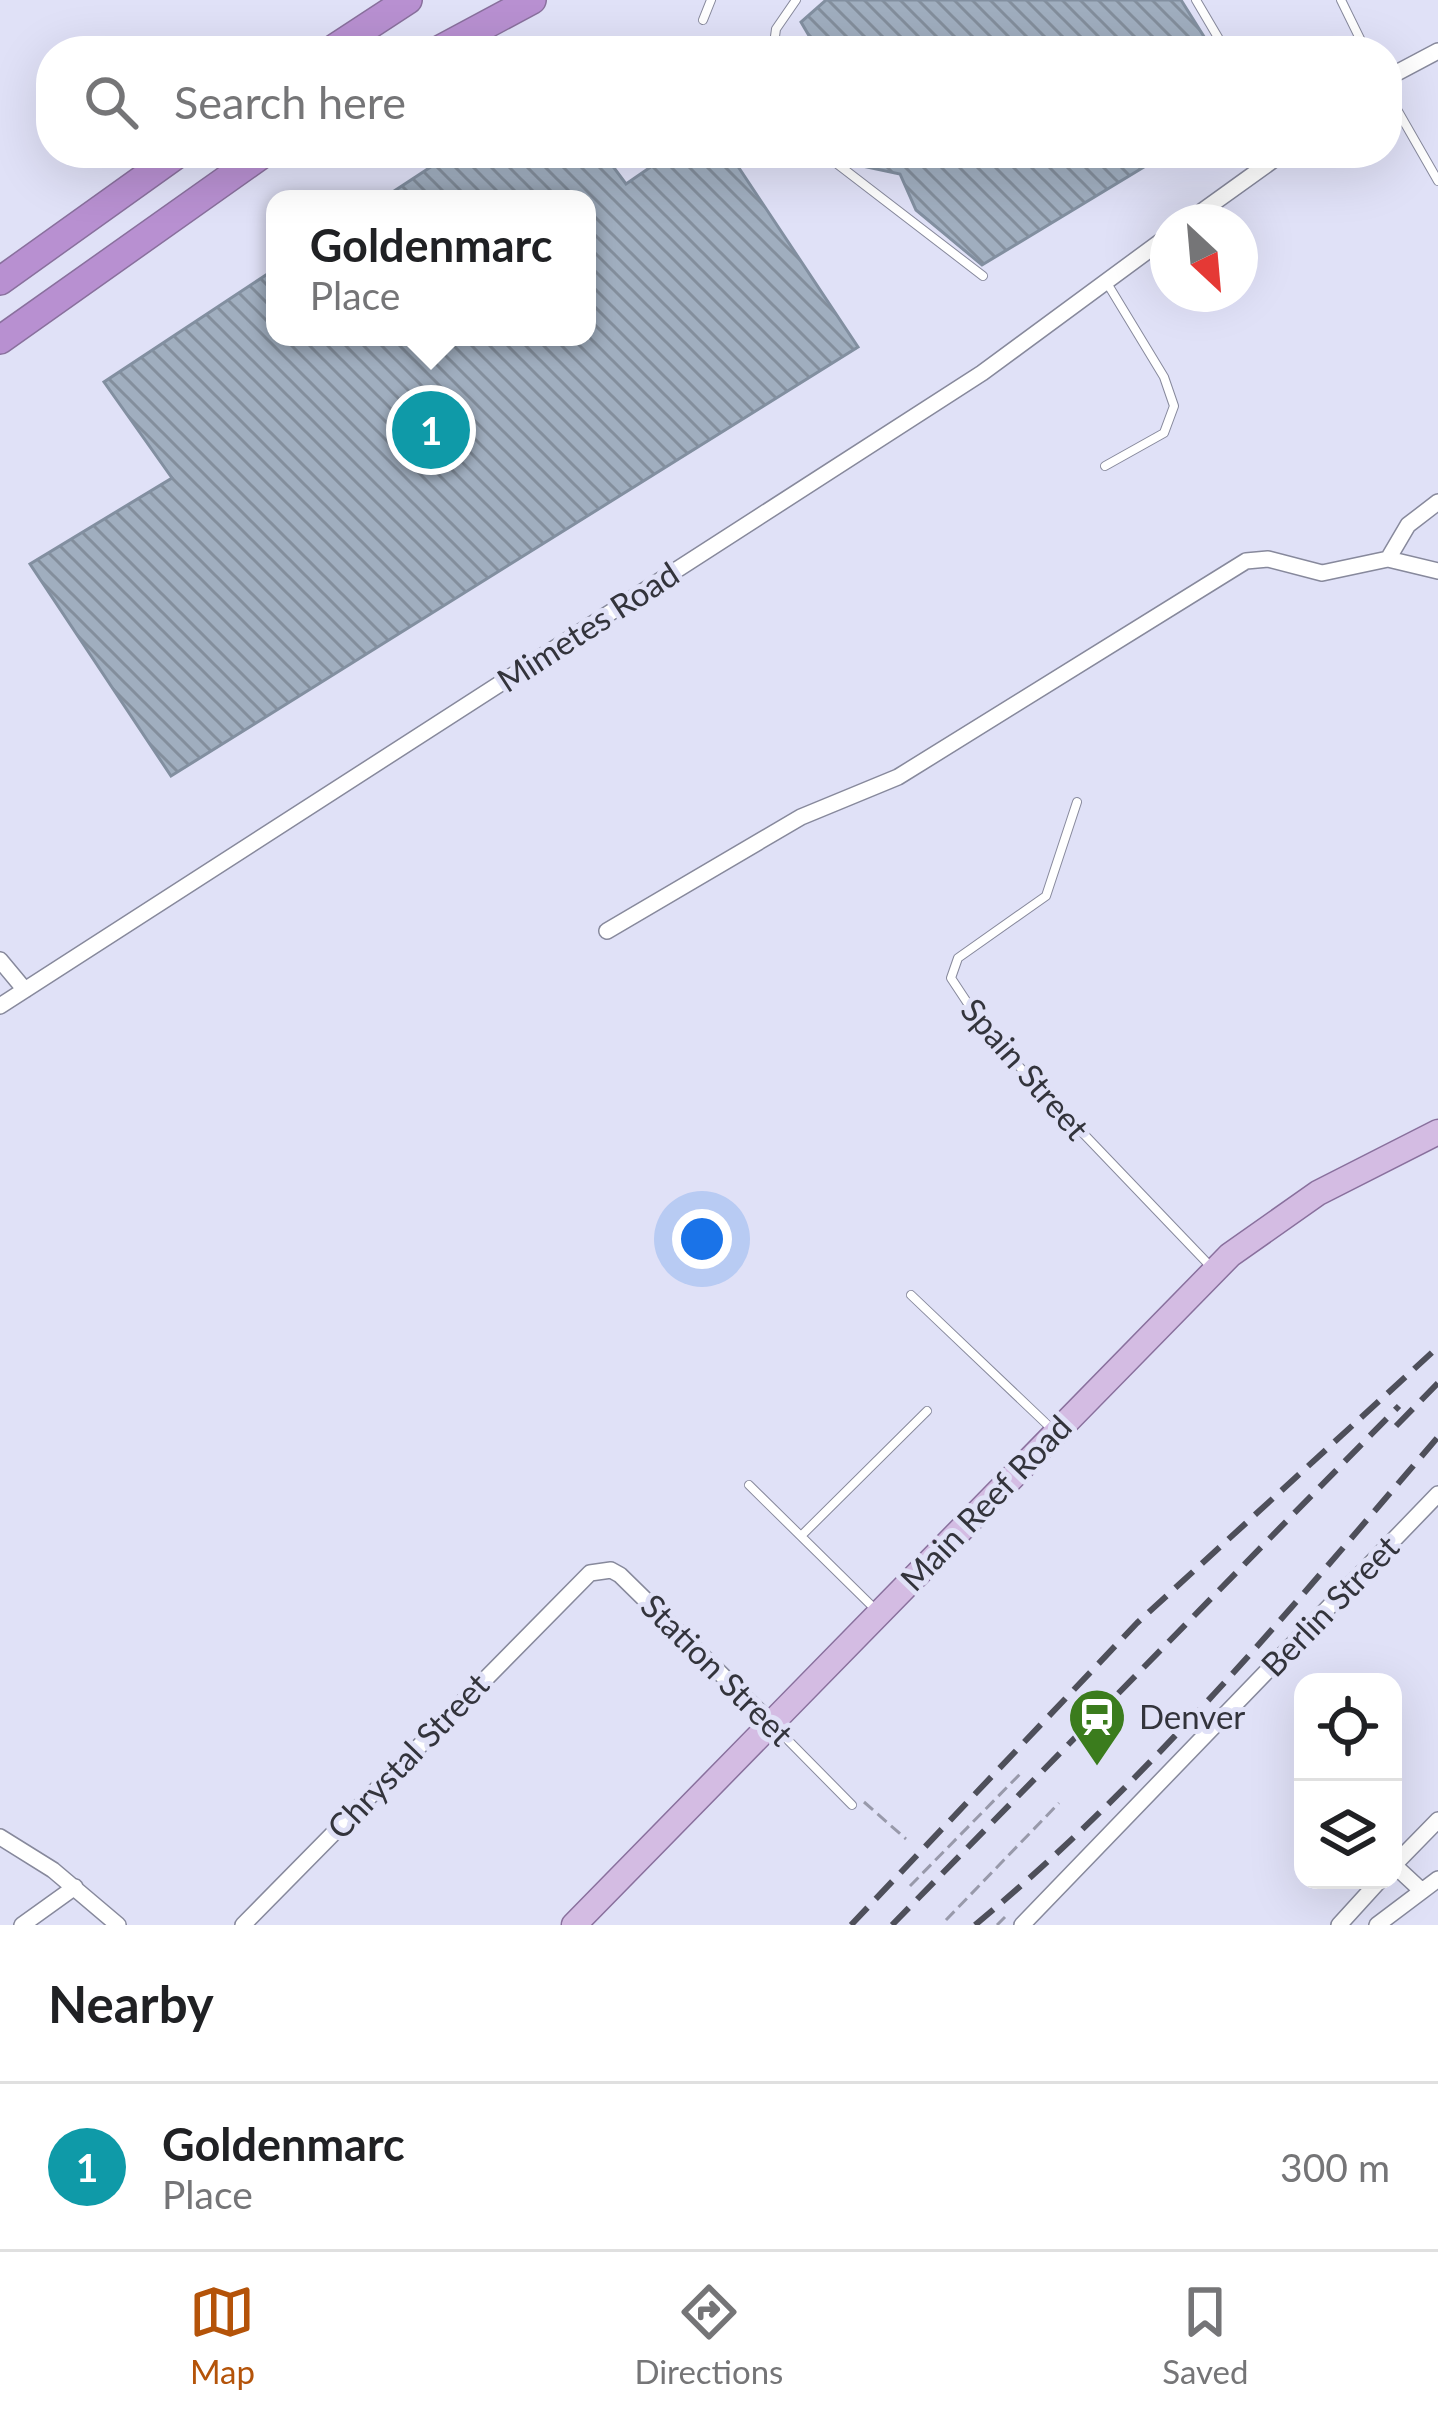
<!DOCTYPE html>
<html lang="en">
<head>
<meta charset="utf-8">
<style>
	:root { --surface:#fff; --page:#f2f2f2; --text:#202124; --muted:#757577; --line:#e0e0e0; --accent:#b45309 }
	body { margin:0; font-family:Lato,sans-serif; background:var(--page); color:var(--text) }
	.controls { position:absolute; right:36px; bottom:36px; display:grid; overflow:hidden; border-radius:24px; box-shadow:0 12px 48px #0002 }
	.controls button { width:108px; height:108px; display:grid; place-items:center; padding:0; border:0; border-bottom:3px solid var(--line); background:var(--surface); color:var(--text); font:60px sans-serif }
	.compass { position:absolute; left:1150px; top:204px; width:108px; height:108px; border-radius:50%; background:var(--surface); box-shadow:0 12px 48px #0002; rotate:154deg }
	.you { position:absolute; left:702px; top:1239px; width:42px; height:42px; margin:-30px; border:9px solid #fff; border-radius:50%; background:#1a73e8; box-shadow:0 0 0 18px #1a73e833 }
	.badge { display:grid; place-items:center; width:78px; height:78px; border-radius:50%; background:var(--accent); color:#fff; font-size:39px; font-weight:700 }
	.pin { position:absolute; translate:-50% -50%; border:6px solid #fff; box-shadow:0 3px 12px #0006 }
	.popup { position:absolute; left:266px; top:190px; width:330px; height:156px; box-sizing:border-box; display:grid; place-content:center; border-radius:24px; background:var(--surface); filter:drop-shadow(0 3px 9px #0005); font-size:39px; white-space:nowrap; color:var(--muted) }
	.popup b { font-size:45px; color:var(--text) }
	.popup::after { content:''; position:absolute; left:50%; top:100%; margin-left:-24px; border:24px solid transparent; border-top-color:var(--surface) }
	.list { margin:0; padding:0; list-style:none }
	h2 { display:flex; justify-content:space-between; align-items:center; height:156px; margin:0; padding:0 48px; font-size:51px }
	h2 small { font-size:39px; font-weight:400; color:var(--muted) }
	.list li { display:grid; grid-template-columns:78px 1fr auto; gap:36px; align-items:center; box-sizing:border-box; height:168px; padding:0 48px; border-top:3px solid var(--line) }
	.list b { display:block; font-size:45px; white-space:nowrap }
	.list p { margin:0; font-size:39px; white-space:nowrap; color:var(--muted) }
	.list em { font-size:39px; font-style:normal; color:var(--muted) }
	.icon { flex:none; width:66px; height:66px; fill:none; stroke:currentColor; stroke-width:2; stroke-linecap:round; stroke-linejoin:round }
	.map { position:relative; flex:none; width:1438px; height:1925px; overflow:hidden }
	.search { position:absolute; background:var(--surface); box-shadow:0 12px 48px #0002; left:36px; right:36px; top:36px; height:132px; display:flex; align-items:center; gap:30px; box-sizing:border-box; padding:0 42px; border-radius:48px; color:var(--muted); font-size:45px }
	.sheet { height:324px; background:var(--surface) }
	nav { display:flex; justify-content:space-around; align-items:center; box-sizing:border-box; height:168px; border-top:3px solid var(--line); background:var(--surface); font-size:33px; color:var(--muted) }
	nav a { display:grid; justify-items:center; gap:6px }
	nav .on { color:var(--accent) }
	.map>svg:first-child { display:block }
	.building { fill:url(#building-back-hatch); stroke:#828fa0; stroke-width:3 }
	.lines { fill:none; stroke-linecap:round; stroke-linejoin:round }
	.service-casing { stroke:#87899c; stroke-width:10 }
	.minor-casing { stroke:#87899c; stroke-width:18 }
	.primary-casing { stroke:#89709d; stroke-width:27 }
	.motorway-casing { stroke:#89709d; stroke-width:30 }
	.path { stroke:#9899aa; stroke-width:3; stroke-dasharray:12 6; stroke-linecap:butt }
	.service { stroke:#fff; stroke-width:8 }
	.minor { stroke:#fff; stroke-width:15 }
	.primary { stroke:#d4bce3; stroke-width:24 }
	.motorway { stroke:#b890d1; stroke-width:27 }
	.rail { stroke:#4e4f5a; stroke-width:6; stroke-dasharray:24 12; stroke-linecap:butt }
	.labels { text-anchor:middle; stroke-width:10; stroke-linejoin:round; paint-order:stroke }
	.street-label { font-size:33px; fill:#33343c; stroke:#e0e1f7 }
	.poi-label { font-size:33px; fill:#33343c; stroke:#e0e1f7; text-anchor:start }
</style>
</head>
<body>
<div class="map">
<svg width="1438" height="1925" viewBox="0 0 1438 1925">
	<defs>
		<pattern id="building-back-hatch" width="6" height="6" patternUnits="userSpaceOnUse" patternTransform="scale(3)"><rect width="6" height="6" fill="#a0aebf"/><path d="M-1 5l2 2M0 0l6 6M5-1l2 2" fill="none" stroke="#838e9c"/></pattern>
	</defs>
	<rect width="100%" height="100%" fill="#e0e1f7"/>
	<path class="building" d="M826 0H1181L1213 51H818L801 22Z
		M452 153H603L626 184 671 153H729L858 347 171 776 30 564 172 478 104 382 275 269V337H587V199H382Z
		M831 153H1167L982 265 916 210 900 174 838 161Z"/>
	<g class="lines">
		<g class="service-casing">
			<path id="service" d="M1196 0 1226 51
				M1341 0 1366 51
				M703 20 711 0
				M773 51 776 29 796 0
				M1387 92 1438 181
				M823 153 983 276
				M1105 466 1164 433 1174 406 1164 377 1107 283
				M1077 802 1046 896 958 958 951 978 988 1034 1213 1269
				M911 1295 1054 1431
				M749 1485 878 1612
				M801 1536 927 1411
				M773 1725 852 1805"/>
		</g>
		<g class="minor-casing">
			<path id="minor" d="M1387 78 1438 51
				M1187 222 1283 153
				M1388 559 1408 525 1438 502
				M607 931 801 817 898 777 1246 561 1268 559 1322 573 1388 559 1438 571
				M0 960 25 990
				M0 1006 982 373 1168 236
				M0 1837 53 1870 118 1925
				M1394 1865 1422 1891
				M1393 1866 1438 1820
				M22 1925 75 1887
				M243 1925 590 1573 611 1570 620 1575 772 1724
				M1022 1925 1438 1494
				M1339 1925 1380 1880
				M1377 1925 1438 1879"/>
		</g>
		<g class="primary-casing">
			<path id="primary" d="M574 1925 1230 1255 1318 1193 1438 1132"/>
		</g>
		<g class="motorway-casing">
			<path id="motorway" d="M330 51 408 0
				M437 51 532 0
				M0 281 179 153
				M0 340 264 153"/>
		</g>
		<path class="path" d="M864 1802 906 1839
			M910 1886 1023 1771
			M946 1920 1059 1803
			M997 1925 1005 1917"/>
		<use href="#service" class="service"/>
		<use href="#minor" class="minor"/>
		<use href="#primary" class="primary"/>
		<use href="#motorway" class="motorway"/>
		<path class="rail" d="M1396 1426 1438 1383
			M851 1925 1137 1623 1438 1347
			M892 1925 1399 1406
			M975 1925C1150 1780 1291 1608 1438 1437"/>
	</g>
	<defs>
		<g id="station-pin" transform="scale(3)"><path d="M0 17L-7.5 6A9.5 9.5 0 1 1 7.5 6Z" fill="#3b7c1d" stroke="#e0e1f7"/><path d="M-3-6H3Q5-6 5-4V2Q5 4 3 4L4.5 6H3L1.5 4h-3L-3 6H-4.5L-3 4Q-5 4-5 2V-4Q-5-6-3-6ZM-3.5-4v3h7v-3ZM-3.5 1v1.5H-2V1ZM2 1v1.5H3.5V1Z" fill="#fff"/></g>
	</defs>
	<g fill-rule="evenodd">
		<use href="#station-pin" x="1097" y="1717"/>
	</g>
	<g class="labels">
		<g class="street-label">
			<text transform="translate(588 627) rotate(-33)" y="12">Mimetes Road</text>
			<text transform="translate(1025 1069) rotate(49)" y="12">Spain Street</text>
			<text transform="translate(986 1503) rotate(-46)" y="12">Main Reef Road</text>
			<text transform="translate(1330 1606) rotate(-46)" y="12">Berlin Street</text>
			<text transform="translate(717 1670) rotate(45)" y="12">Station Street</text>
			<text transform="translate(408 1756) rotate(-46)" y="12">Chrystal Street</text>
		</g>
		<g class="poi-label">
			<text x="1139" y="1729">Denver</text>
		</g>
	</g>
</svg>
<div class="controls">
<button><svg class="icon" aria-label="locate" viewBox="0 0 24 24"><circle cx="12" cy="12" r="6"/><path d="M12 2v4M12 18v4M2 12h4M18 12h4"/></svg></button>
<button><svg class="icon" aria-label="layers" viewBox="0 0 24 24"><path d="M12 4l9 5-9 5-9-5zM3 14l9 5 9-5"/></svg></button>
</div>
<svg class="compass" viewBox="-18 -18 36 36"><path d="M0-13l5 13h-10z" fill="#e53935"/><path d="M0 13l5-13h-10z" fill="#757577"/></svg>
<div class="you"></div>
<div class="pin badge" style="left:431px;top:430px;background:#0f9aa8">1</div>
<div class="popup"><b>Goldenmarc</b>Place</div>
<div class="search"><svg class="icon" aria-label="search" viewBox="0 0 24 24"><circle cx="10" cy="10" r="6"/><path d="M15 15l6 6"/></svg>Search here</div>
</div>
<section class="sheet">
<h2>Nearby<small></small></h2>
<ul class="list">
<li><span class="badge" style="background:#0f9aa8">1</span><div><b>Goldenmarc</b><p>Place</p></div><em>300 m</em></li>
</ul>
</section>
<nav>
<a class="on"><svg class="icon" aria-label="map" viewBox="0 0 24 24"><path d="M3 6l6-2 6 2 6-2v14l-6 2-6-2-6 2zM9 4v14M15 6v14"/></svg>Map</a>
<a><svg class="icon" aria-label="directions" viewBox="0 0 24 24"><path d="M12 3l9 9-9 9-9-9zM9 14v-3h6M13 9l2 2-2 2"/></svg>Directions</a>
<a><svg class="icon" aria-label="saved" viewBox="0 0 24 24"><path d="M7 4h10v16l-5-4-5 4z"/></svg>Saved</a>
</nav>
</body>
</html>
